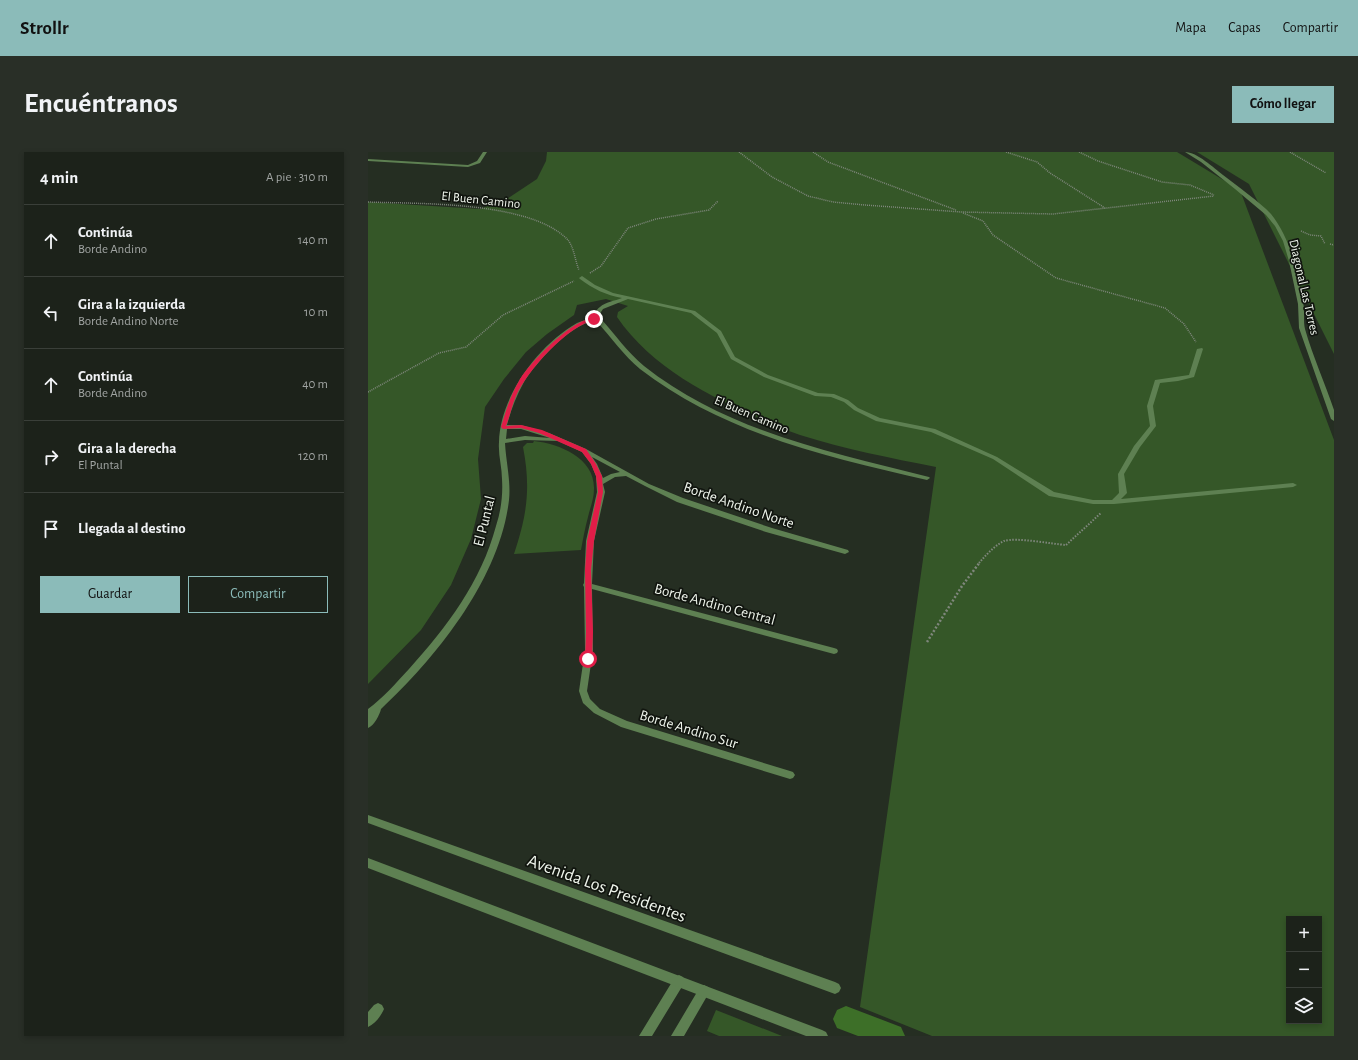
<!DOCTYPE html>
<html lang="es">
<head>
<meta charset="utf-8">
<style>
	:root { --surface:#1c221a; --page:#292f27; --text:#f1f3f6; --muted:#a0a4a2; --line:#3a3f39; --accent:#8bbbb9 }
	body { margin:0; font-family:"Alegreya Sans",sans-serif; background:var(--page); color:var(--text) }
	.controls { position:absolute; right:12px; bottom:12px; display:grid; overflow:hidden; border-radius:0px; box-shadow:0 2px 6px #0003 }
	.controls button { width:36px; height:36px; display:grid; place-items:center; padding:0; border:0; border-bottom:1px solid var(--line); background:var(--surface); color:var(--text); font:20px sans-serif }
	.stop { position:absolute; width:12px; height:12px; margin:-9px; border:3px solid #e11d48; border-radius:50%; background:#fff }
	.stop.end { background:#e11d48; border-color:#fff; box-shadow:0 1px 4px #0008 }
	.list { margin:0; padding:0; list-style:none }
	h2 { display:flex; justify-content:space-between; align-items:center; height:52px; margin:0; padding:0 16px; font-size:17px }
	h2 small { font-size:13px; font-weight:400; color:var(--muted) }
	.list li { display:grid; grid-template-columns:26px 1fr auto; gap:12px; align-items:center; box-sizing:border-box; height:72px; padding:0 16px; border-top:1px solid var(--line) }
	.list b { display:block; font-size:15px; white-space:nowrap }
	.list p { margin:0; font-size:13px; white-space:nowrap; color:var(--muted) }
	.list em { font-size:13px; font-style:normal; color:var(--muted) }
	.actions { display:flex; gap:8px; padding:12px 16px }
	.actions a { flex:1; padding:9px 0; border:1px solid var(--accent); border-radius:0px; text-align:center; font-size:14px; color:var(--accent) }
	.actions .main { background:var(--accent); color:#111 }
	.icon { flex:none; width:22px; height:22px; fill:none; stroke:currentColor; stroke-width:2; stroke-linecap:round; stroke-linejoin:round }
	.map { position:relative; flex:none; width:966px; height:884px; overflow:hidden; border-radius:0px }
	header { display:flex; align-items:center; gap:24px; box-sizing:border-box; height:56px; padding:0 20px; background:var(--accent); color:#111 }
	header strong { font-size:19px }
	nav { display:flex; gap:22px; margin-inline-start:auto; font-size:14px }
	.intro { display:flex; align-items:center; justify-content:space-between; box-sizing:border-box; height:96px; padding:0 24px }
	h1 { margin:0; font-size:28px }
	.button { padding:10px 18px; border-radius:0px; background:var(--accent); color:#111; font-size:14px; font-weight:700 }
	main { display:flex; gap:24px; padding:0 24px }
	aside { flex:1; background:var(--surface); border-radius:0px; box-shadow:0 2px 6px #0003 }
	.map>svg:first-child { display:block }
	.green { fill:#355728; fill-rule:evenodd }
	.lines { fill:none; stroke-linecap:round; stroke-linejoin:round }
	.canal { fill:#3d6f28; fill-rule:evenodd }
	.path-far2 { stroke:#7f877c; stroke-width:1.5; stroke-dasharray:1 1; stroke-linecap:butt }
	.path-far1 { stroke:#7f877c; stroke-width:2; stroke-dasharray:1.5 1.5; stroke-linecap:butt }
	.path { stroke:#7f877c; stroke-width:2.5; stroke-dasharray:2 2; stroke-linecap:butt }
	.minor { fill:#5e8052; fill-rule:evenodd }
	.tertiary { fill:#5e8052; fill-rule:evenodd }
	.route { fill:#e11d48 }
	.labels { text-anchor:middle; stroke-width:3.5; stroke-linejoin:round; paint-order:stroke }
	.far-street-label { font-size:13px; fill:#eef4eb; stroke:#11150f }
	.street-label { font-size:15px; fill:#eef4eb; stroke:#11150f }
	.near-street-label { font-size:18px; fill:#eef4eb; stroke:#11150f }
</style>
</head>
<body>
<header>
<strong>Strollr</strong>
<nav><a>Mapa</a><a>Capas</a><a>Compartir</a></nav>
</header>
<div class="intro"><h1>Encuéntranos</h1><a class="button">Cómo llegar</a></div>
<main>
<aside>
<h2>4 min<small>A pie · 310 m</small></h2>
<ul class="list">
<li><svg class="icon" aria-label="ahead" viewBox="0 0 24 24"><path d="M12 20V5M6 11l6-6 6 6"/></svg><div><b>Continúa</b><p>Borde Andino</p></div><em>140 m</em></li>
<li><svg class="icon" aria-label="left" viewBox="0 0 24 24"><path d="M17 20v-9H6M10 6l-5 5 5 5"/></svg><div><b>Gira a la izquierda</b><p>Borde Andino Norte</p></div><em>10 m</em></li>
<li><svg class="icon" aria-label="ahead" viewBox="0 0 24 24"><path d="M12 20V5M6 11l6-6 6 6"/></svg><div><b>Continúa</b><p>Borde Andino</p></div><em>40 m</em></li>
<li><svg class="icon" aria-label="right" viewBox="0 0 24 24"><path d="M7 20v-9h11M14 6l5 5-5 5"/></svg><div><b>Gira a la derecha</b><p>El Puntal</p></div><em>120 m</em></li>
<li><svg class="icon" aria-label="arrive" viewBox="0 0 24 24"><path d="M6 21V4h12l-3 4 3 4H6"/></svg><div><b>Llegada al destino</b></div></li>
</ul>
<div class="actions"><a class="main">Guardar</a><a>Compartir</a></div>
</aside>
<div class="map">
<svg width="966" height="884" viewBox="0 0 966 884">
	<rect width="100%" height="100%" fill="#252e22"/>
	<path class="green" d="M179 0H809L872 38 966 288V884H564L492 855 568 315C522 306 477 297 432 283 420 279 408 273 396 268 342 245 283 215 249 165L250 160 260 154 238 147 209 153 206 163 179 182 158 200 136 227 117 255 110 307 113 347 103 387 83 433 53 478 0 532V50L112 57 139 47 169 27 178 9ZM921 767H951V869H921Z
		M829 0H966V202L881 32Z
		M166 289C192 292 227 306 226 337 226 347 222 356 220 365 217 376 215 387 213 398L146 402C159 363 163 336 155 295L159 291H165Z
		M348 858 414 884H351L339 879Z"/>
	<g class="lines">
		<path class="canal" d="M478 854 533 875 537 884H490L469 876 465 867 469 858Z"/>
		<path class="path-far2" d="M371 0 404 25 440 44 465 50 497 53 593 60 685 62 846 44
			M445 0 460 10 588 58
			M638 0 669 10 682 21 737 56
			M711 0 730 9 794 30 822 33 846 43
			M922 0 958 21
			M0 50C52 52 161 49 199 87 206 94 207 109 211 118
			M595 61 615 69 625 83 688 126 797 156 816 172 828 190
			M933 79 942 83 953 84 957 92
			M962 92 966 93
			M222 121 233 114 260 76 288 67 341 58 350 49
			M0 240 71 201 98 195 135 163 206 129"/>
		<path class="path-far1" d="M611 411C618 403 626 394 636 389 648 385 684 392 698 393L733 361"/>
		<path class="path" d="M559 490 594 434 612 410"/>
		<path class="minor" d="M115 0H119L112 11 100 15 0 9V7L100 13 109 9Z
			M214 124 227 133 245 141 327 159 353 179 367 205 400 223 450 241 466 242 480 248 490 256 512 266 567 277 629 305 686 340 725 348H744L751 341 750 322 766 294 782 274 779 254 787 228 821 223 829 197 834 196 835 197 826 225 810 229 792 231 785 254 788 274 772 295 756 322 759 341 753 347 925 331 929 333 925 335 746 352H725L681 344 625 307 563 280 508 269 486 258 476 250 463 245 447 244 396 225 363 207 349 181 323 161 260 147 235 157 229 166 233 167C247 182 259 200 276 214 358 279 462 300 561 325L562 326 559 328C459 305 355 281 272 217 256 204 243 185 229 170 206 167 167 212 156 230 148 244 143 258 139 273H153L181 281 218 297 281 332 315 346 404 376 480 398 481 400 477 402 398 380 309 350 277 334 258 324 247 325 235 332 237 340 226 389 224 432 466 496 469 497 470 499 469 501 466 502 224 437 225 498 219 539 222 547 232 557 259 569 422 619 425 620 427 623 425 626 422 627 253 575 226 561 215 551 211 539 217 498 216 435 215 433 216 431 218 389 229 340 228 324 223 312 214 300 190 289 157 288 137 291C138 310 143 329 141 348 132 426 69 505 13 557 12 562 6 574 0 576V557C15 546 28 531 41 517 79 475 113 430 128 374 133 359 135 343 134 327 134 315 130 303 131 290 132 245 169 194 209 171 213 169 218 168 223 166 227 164 228 157 232 155 237 150 247 149 254 146 238 143 225 137 212 127L211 126ZM139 277H153L182 286 157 284 138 287ZM224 305 252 320 243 322 235 326 229 312Z
			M0 663 467 830 471 832 473 836 471 840 467 842 0 671Z
			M311 823 315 825 317 829 315 833 284 884H271L307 825Z
			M336 833 340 835 342 839 316 884H303L332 835Z
			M10 851 14 853 16 857C13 864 7 872 0 875V860L6 853Z"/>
		<path class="tertiary" d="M817 0C829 0 846 16 855 23 869 34 892 50 903 62 923 87 929 120 935 150 937 159 935 169 937 177 945 205 957 231 966 258V269L963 267 931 176 930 152 921 109 915 89 907 74 898 63 867 37 833 10Z
			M0 706 454 878 458 880 460 884H438L0 716Z"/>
	</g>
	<path class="route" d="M227 166V168C200 173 159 219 148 244 144 253 142 264 138 274L153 273 174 278 218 297 228 312 234 324 235 340 226 389 223 418 225 480 224 507 220 510 217 507 218 480 217 418 219 389 230 340 228 324 223 312 214 300 171 281 153 276 135 277 133 275C138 259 142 244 151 229 161 211 206 165 227 166Z"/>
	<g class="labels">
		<g class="far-street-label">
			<text transform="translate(113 47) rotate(6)" y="5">El Buen Camino</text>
			<text transform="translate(937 135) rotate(77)" y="5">Diagonal Las Torres</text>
			<text transform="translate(384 262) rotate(23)" y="5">El Buen Camino</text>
		</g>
		<g class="street-label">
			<text transform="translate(371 353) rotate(19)" y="5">Borde Andino Norte</text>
			<text transform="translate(116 369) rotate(-76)" y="5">El Puntal</text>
			<text transform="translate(347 452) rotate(15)" y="5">Borde Andino Central</text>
			<text transform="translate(321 577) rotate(17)" y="5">Borde Andino Sur</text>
		</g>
		<g class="near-street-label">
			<text transform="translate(239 736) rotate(20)" y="6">Avenida Los Presidentes</text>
		</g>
	</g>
</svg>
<div class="controls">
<button>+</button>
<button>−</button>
<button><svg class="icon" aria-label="layers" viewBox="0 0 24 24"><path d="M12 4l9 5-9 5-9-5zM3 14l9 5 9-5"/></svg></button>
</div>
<div class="stop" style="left:220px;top:507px"></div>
<div class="stop end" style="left:226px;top:167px"></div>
</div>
</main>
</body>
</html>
